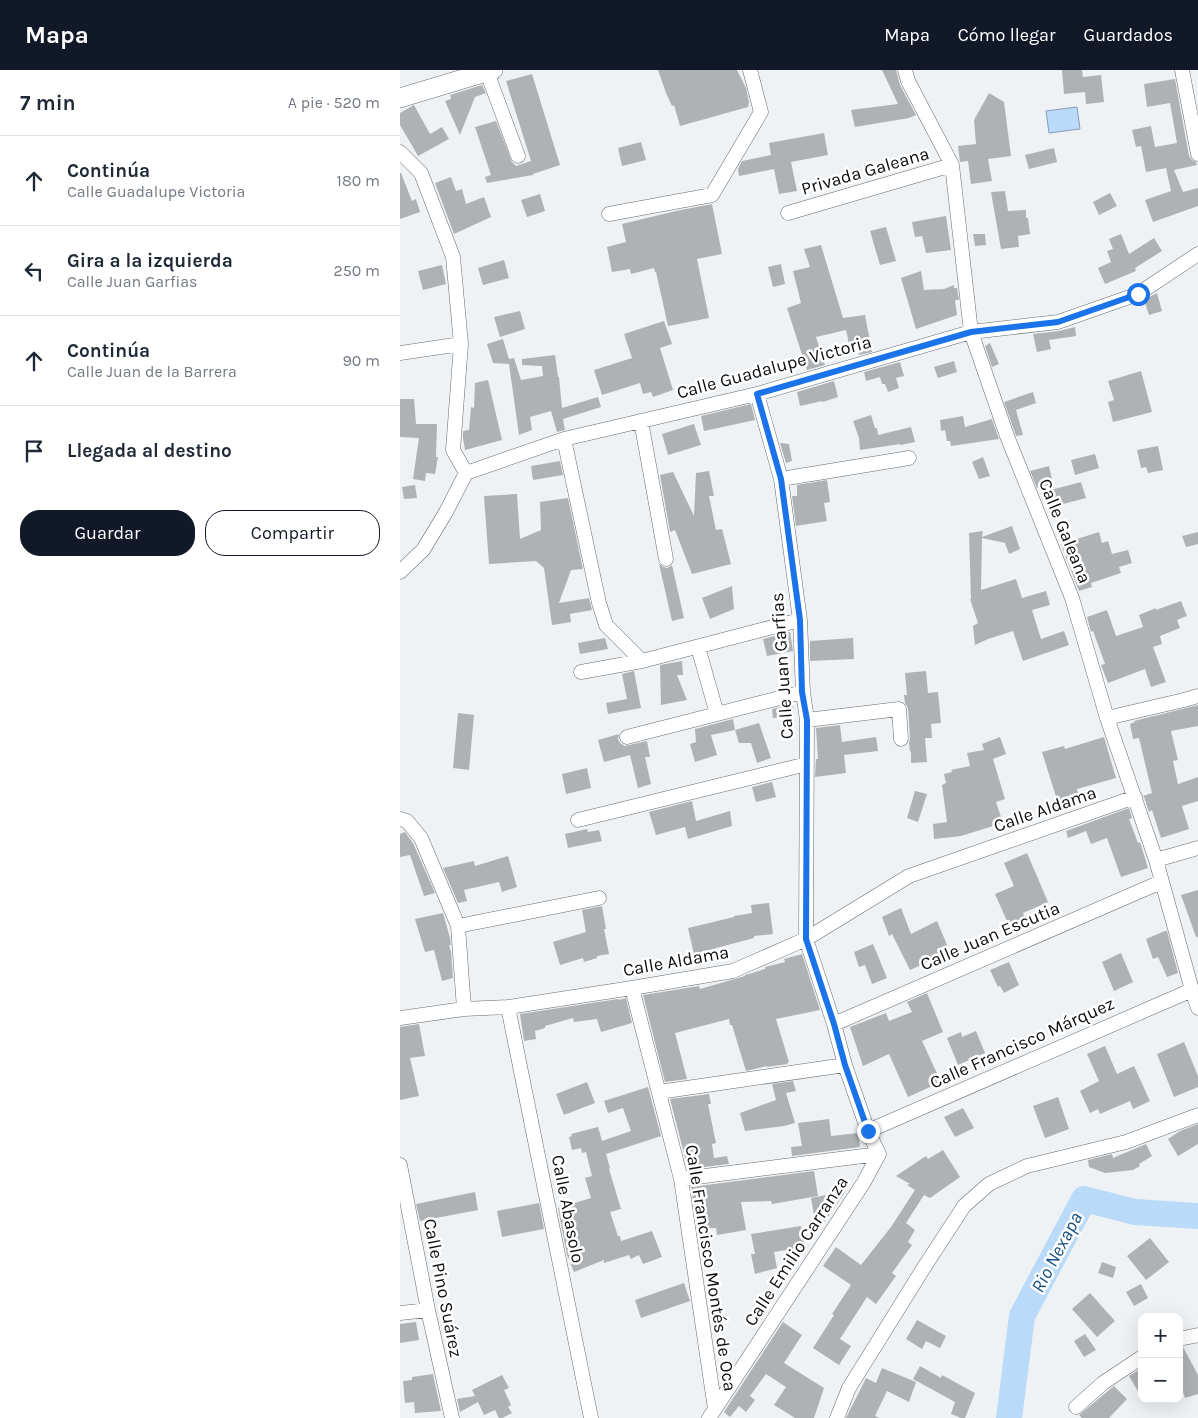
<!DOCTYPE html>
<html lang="es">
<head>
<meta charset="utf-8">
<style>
	:root { --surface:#fff; --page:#f2f2f3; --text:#1f2937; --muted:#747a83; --line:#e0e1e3; --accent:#111827 }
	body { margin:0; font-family:Karla,sans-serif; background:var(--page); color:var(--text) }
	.controls { position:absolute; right:15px; bottom:15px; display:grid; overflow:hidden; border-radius:10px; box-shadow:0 5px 20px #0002 }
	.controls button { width:45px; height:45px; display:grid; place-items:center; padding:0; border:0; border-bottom:1px solid var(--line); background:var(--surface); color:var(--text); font:25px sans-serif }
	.stop { position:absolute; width:15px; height:15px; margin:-11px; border:4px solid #1a73e8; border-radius:50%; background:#fff }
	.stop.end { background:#1a73e8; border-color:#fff; box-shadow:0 1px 5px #0008 }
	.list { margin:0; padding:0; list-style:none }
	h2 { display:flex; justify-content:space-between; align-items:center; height:65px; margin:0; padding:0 20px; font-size:21px }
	h2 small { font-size:16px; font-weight:400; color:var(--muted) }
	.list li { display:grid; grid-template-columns:32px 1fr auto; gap:15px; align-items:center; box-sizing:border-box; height:90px; padding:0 20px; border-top:1px solid var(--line) }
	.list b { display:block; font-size:19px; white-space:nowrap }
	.list p { margin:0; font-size:16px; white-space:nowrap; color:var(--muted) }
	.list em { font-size:16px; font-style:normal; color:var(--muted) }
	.actions { display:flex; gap:10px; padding:15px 20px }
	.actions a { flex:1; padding:11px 0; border:1px solid var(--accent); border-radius:20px; text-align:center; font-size:18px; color:var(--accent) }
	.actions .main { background:var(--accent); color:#fff }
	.icon { flex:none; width:28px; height:28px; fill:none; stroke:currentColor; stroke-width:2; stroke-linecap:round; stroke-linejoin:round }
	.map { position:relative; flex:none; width:798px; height:1348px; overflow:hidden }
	header { display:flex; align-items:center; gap:30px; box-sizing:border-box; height:70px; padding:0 25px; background:var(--accent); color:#fff }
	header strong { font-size:24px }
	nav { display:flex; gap:28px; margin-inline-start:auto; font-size:18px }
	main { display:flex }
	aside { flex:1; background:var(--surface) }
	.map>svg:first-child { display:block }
	.water { fill:#badaf9; stroke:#869db3 }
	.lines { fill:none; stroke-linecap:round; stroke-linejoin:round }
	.river { stroke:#badaf9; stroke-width:26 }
	.building { fill:#afb2b5 }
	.minor-casing { stroke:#676a6d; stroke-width:15 }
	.secondary-casing { stroke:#676a6d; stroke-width:20 }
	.minor { stroke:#fff; stroke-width:14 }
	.secondary { stroke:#fff; stroke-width:19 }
	.route { stroke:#1a73e8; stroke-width:6 }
	.labels { text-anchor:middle; stroke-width:5; stroke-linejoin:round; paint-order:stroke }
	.street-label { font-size:18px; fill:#0d0e0f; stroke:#fff }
	.water-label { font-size:19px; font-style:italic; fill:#16517f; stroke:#fff }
</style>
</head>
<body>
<header>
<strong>Mapa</strong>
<nav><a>Mapa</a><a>Cómo llegar</a><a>Guardados</a></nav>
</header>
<main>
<aside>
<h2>7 min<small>A pie · 520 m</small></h2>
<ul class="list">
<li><svg class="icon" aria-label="ahead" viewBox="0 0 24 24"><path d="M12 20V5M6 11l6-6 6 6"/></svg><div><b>Continúa</b><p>Calle Guadalupe Victoria</p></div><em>180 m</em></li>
<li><svg class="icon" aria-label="left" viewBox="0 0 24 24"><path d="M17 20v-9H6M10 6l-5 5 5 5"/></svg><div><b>Gira a la izquierda</b><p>Calle Juan Garfias</p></div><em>250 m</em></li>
<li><svg class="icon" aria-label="ahead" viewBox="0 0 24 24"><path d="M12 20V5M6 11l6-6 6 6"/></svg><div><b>Continúa</b><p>Calle Juan de la Barrera</p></div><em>90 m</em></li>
<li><svg class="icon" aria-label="arrive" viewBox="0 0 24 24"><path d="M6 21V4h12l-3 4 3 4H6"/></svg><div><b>Llegada al destino</b></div></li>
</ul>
<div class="actions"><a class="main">Guardar</a><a>Compartir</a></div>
</aside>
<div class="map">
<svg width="798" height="1348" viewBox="0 0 798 1348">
	<rect width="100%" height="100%" fill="#eff2f5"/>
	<path class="water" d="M677 37 680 59 649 63 646 41Z"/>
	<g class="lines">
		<path class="river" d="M609 1348 622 1246 684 1129 735 1142 798 1146"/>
	</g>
	<path class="building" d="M258 0H337L346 18 349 32 348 37 280 56 274 35 272 36 266 23Z
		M482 0H496L500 15 516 45 509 48 455 57 451 40 498 34Z
		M662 0H682L683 7 701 5 704 32 686 34 685 22 664 24Z
		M132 4 160 95 133 104V105L87 113 85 107 91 105 75 57 96 51 112 92 116 96 131 91 106 11Z
		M775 9 789 86 792 90 796 92 797 95 774 100 783 122 798 118V136L753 152 745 130 771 121 766 98 746 102 741 76 736 77 732 60 751 56 755 77 777 73 770 33 747 37 744 14Z
		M82 15 86 23 75 27 60 65 45 31 51 29 50 25Z
		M589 23 604 32 611 86 588 89 592 111 571 114 568 91 560 92 558 76 576 74 574 50Z
		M14 35 30 64 42 57 49 69 18 86 0 55V43Z
		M424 63 428 85 391 92 397 121 379 124 374 99 339 106 338 99 342 91 371 85 369 73Z
		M241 72 246 90 222 96 218 78Z
		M654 78 657 92 629 99 625 85Z
		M0 103H1L12 131 16 129 20 142 0 149Z
		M51 107 56 121 62 119 66 134 84 127 91 147 54 164 35 113Z
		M605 121 608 141 626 140V148H628L630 164 618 166 619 177 601 179 591 122Z
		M710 123 717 136 699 145 693 132Z
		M140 124 145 141 127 147 121 130Z
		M312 134 322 184 297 189 309 248 268 256 256 202H255L254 198 231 204 230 199 212 202 207 177 226 172 222 154 276 141Z
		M546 146 551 180 526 183 522 166 515 167 512 152Z
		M486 157 496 191 480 195 470 161Z
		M573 164H585L586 175 575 176Z
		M721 164 729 184 754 168 762 181 735 198 736 201 705 214 698 198 711 192 707 181 713 179 709 169Z
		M421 175 443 248 465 245 472 282 459 285 457 277 450 278 446 260 416 267 425 295 407 300 387 238 401 233 393 201 410 197 404 179Z
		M104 190 109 208 83 215 78 198Z
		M381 194 385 214 373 217 368 197Z
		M42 195 46 214 23 220 18 201Z
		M521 201 524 220 544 219 554 215V218H557L559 230H555L557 245 516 259 501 208Z
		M757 223 762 241 749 245 744 230Z
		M120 241 125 259 100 267 94 247Z
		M264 251 272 274 260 278 273 320 253 327 251 322 243 324 240 313 202 325 194 300 232 288 224 264Z
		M675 257 676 266 649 270 651 279 637 282 633 264 659 261Z
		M103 269 109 289 114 288 121 310 143 306 142 296 122 295V289L155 285 158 307H159L162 338 198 327 201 337 163 349 165 360 157 362 151 341 130 347 132 360 119 365 109 294 93 293 87 274Z
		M590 273 599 294 592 297 585 276Z
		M554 291 557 302 538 308 534 297Z
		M500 292 504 306 496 308 499 318 488 322 485 314H482L480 307 466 311 464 302Z
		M741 301 752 342 713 352 708 332 714 330 708 311Z
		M88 310 102 370 65 380 63 368V361L69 360 71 337 74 338 75 313Z
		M434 311 438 327 423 332 422 331 400 336 397 322Z
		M633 322 636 333 616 340 623 365 616 366 604 332Z
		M0 329H14L16 354H37L36 387H38L35 404 26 403 25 411 13 409 19 368 0 367Z
		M351 334 355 350 304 361 301 346Z
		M471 345 475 358H477L478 365 511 357 515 372 501 375 500 374 460 380 459 368 453 351Z
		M563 346 565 357 592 349 599 369 551 376 550 371H547L545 360 541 361 540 350Z
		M294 354 301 375 268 385 262 364Z
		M380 373 389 374 392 391 386 393Z
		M758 376 763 400 748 403 746 397 741 398 737 380Z
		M695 384 699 398 675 405 671 390Z
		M583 387 590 406 579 409 572 392Z
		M160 391 163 405 133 410 131 396Z
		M649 396 653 414 637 418 630 401Z
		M309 401 314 426H309L316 460 322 459 331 494 292 504 275 460 270 462 260 405 273 402 294 446 296 403Z
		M427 410 430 432 424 433 427 451 396 456 392 426H397V415Z
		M681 412 686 428 652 437 647 421Z
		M15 415 17 428 4 429 2 417Z
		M117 424 120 469 141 460 140 432 168 428 183 499 171 500 159 533 189 528 192 540 170 544 171 552 152 555 144 498 136 491 89 494 84 426Z
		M612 456 620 479 609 484 605 473 582 468 581 520 616 509 622 528 646 521 650 535 632 540 641 569 664 561 669 575 623 591 613 561 588 569 575 575 573 556 578 553 570 529H571L569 463 583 461 582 467Z
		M699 462 702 473 708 471 712 484 728 480 732 493 719 497 721 503 691 513 692 517 679 521 661 474Z
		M798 462V474L786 477 782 466Z
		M259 494 263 497 267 498 272 495 284 548 272 551Z
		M332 516 334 539 310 549 302 528Z
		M781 531 787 546 777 550 780 558 760 566 762 574 753 577 766 612 751 617 745 599 708 613 701 595 705 594 693 561 691 562 687 547 707 540 716 566 743 557 739 545 756 538V540Z
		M390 562 393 581 367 586 363 569Z
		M205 568 208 579 180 584 178 573Z
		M453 568 454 589 410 591V571Z
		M282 591 283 605H277L287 630 261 635 260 595Z
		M234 601 241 638 208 644 206 633 227 629 222 604Z
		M526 601 528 623 538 622 541 653 531 654 532 668H525L527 692 511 693V681L510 682 509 673 510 668 508 638 505 633 504 625H507L505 603Z
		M393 634 394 647 373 648 372 639Z
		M798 635V656L771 661 778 690 773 691 778 714 798 707V731L782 736 789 759 761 768 752 740 749 742 744 727 743 726 752 723 739 668 733 669 730 654 735 652 734 651Z
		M58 643 74 645 69 700 53 698Z
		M333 649 335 660 311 665 317 685 295 692 290 674 296 672 295 659Z
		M359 653 371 688 357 693 351 673H339L335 660Z
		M440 655 442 672 476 667 478 681 444 685 446 703 415 707 416 689H418L416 658Z
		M219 664 218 669 220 673 225 676 247 671 250 687H245L251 714 238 718 230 685 204 692 198 670Z
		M600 667 606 684 593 689 605 729 596 732 603 753 561 766 534 769 533 754 547 752 542 715 546 713 544 704 552 702 551 700 570 696 567 683 584 680 582 674Z
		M704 667 716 708 677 719 678 723 657 730 642 682 664 676 665 679Z
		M187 698 191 718 166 724 162 704Z
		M372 712 376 727 356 732 352 717Z
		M515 721 527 724 518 752 507 748Z
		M292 731 296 751 330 741 332 756 288 769 285 757 256 765 249 742Z
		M729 738 732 748 729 749 738 773 740 772 748 798 721 807 707 768 691 774 686 761 668 768 666 761Z
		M187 759 188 762 199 760 202 771 168 778 165 764Z
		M5 762 13 773 35 823 24 826 10 785 0 787V764Z
		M627 783 648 832 623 843 626 851 610 858 595 824 614 816 604 793Z
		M108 786 117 817 102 822 99 812 64 820 67 831 58 833 43 798 74 791 75 796Z
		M798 820V867H796L781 825Z
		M369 833 373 864 354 866V868L294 884 288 858 334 847V846L352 843 351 835Z
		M202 836 206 859H204L209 884 197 886V888L184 892 183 888 160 895 153 872 186 862 182 840Z
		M501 838 511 864 537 851 550 882 510 900 492 864 489 866 482 847Z
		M43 843 50 868 51 875H49L51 882 53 908 42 911 34 880 25 882 15 849Z
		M765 861H767L778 903 767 907 758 887 753 889 746 869Z
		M473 874 487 908 472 914 465 895 459 897 454 882Z
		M721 883 733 912 714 921 702 892Z
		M402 884 420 940 376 949 389 992 387 993 388 994 367 997V996L346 1001 332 955H330L329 949 275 963 287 1009 265 1012 243 925 299 916 300 919 345 906V905L349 904 365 899V897L385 892 384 889Z
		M609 892 619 915 604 923 600 916 598 917 590 900Z
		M527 923 543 962 522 971 541 1012 508 1027 489 984 463 996 450 957 486 943 489 951 512 942 507 932Z
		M226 928 232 953 201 962 197 949 174 952 173 948 145 956V958L135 961 136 969 124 971 120 944 218 929 219 930Z
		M19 954 25 986 10 988 19 1026 0 1030V957Z
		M576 961 585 983 558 995 547 968 561 962 562 967Z
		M784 972 798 1006V1017L774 1027 757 984Z
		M705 976 717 1004 734 996 750 1031 733 1039 730 1031 700 1044 698 1039 690 1043 680 1021 699 1011 687 984Z
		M393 1011 396 1021 386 1023 395 1053 384 1056 345 1061 340 1043 376 1030 372 1014Z
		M187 1012 195 1033 164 1045 156 1024Z
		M248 1017 261 1066 206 1084 210 1098 209 1099 221 1139 210 1142 218 1166H220L221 1171 252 1161 262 1187 243 1194 239 1185 231 1189 229 1185 204 1193V1190L174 1202 167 1185 158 1138 191 1128 185 1108 192 1106 186 1082 182 1083 181 1078 172 1080 169 1067 172 1066 171 1064 198 1057 202 1071 231 1061 223 1038 208 1043 204 1031Z
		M309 1024 311 1034H308L316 1073 312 1074 314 1088 327 1086 329 1094 288 1099 270 1029Z
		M658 1027 669 1059 645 1068 633 1036Z
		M563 1038 574 1058 555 1067 544 1047Z
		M429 1049 431 1066 458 1063 460 1077 392 1086 391 1077 402 1076 398 1053Z
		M798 1054V1074L778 1086 768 1069 780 1061Z
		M746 1074 752 1086 739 1094 740 1096 733 1100 705 1103 689 1097 688 1090 712 1084 713 1088Z
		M543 1080 560 1107 530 1128 524 1125 506 1153 515 1160 508 1172 512 1175 492 1203 496 1206 476 1234 467 1227 440 1269 451 1276 439 1295 413 1278 434 1245 432 1244 451 1215 423 1196 436 1177 461 1195 491 1157 515 1120 507 1115 510 1114 496 1106 526 1086 528 1089Z
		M414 1101 418 1126 372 1134 371 1131 341 1132 346 1160 317 1165 316 1158 297 1159 291 1117Z
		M446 1121 421 1157H407L414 1145 411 1128Z
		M75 1122 78 1140 20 1151 16 1134Z
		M139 1133 144 1159 102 1167 97 1141Z
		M401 1156 405 1177 374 1182 377 1198 355 1204 351 1184H355L351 1164Z
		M750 1168 769 1192 746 1210 727 1186Z
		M702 1192 716 1197 713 1208 698 1203Z
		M284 1213 290 1231 241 1248 235 1230Z
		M741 1214 748 1228 734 1236 726 1222Z
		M690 1223 715 1251 697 1267 672 1239Z
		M517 1250 546 1266 540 1278 526 1271 522 1279 506 1269Z
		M16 1252 19 1270 0 1273V1254Z
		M383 1252 402 1265 384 1293 424 1318 414 1348H395L374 1335 386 1317 366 1304 350 1326 355 1330 346 1342 339 1336 330 1347 324 1342Z
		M685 1264 696 1280 684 1287 674 1271Z
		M783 1277 798 1305V1324L785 1328 779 1311V1278Z
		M520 1296 541 1308 542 1305 575 1323 565 1348H561L551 1344 555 1332 513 1309Z
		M482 1298 516 1312 509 1332 487 1321 475 1346 480 1348H446L466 1308 476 1313Z
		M742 1298V1328L729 1306Z
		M33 1304 41 1341 15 1343 14 1332 5 1333 3 1311 12 1310V1307Z
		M102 1305 109 1318 104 1320 111 1335 108 1337 112 1343 102 1348H99L95 1340 84 1345 78 1332 60 1342 57 1329 75 1326 72 1320Z
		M714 1316 727 1329 709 1348H682L679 1345Z"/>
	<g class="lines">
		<g class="minor-casing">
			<path id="minor" d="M505 0 508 11 552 95 571 262 607 366 672 528 707 648 756 790 792 920 798 938
				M782 0 798 84
				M87 2 118 86
				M0 82 21 103 53 187 61 274 53 380 66 403
				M388 143 552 95
				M209 144 312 125 361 42 350 0
				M0 283 61 274
				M357 324 381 409 400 550 403 622 407 650 406 869 434 954 445 995 468 1061 479 1084
				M241 351 266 489
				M164 369 199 533 206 555 242 591
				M381 409 509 388
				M0 502 23 480 46 442 66 403 164 369 357 324 571 262 658 252 738 224 798 184
				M298 577 317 644
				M181 602 242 591 400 550
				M707 648 784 630 798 626
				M407 650 499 639 501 669
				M227 667 403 622
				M0 749 7 751 21 768 58 856 64 939
				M178 750 407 694
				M756 790 798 778
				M58 856 199 828
				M232 918 281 1109 315 1339
				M108 937 191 1348
				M0 948 64 939 108 937 232 918 333 901 406 869 509 806 735 727
				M434 954 761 812
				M259 1022 445 995
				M468 1061 792 920
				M0 1095 28 1240 52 1348
				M281 1109 479 1084
				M0 1243 28 1240
				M779 1269 798 1265
				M676 1337 703 1313 742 1287
				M309 1348 464 1112 479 1084
				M437 1348 449 1318 523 1199 564 1136 589 1114 627 1096 726 1072 798 1045"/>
		</g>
		<g class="secondary-casing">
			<path id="secondary" d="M0 28 93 0"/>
		</g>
		<use href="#minor" class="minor"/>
		<use href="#secondary" class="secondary"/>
	</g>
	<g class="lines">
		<path class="route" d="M468 1061 445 995 434 954 406 869 407 650 402 622 400 550 381 409 357 324 571 262 658 252 738 224"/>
	</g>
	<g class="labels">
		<g class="street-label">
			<text transform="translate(465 101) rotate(-16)" y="6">Privada Galeana</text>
			<text transform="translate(374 297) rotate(-15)" y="6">Calle Guadalupe Victoria</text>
			<text transform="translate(665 461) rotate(68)" y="6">Calle Galeana</text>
			<text transform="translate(382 596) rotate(-94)" y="6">Calle Juan Garfias</text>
			<text transform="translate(645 739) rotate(-19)" y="6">Calle Aldama</text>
			<text transform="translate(590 866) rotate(-23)" y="6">Calle Juan Escutia</text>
			<text transform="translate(276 891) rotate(-10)" y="6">Calle Aldama</text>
			<text transform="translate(622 973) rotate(-24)" y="6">Calle Francisco Márquez</text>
			<text transform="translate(168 1139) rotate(79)" y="6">Calle Abasolo</text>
			<text transform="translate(396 1181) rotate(-57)" y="6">Calle Emilio Carranza</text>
			<text transform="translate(311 1198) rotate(81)" y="6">Calle Francisco Montés de Oca</text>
			<text transform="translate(43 1218) rotate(79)" y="6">Calle Pino Suárez</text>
		</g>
		<g class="water-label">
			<text transform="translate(656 1182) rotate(-62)" y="7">Rio Nexapa</text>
		</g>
	</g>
</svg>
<div class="controls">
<button>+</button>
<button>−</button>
</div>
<div class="stop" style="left:738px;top:224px"></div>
<div class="stop end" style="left:468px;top:1061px"></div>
</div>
</main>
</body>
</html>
